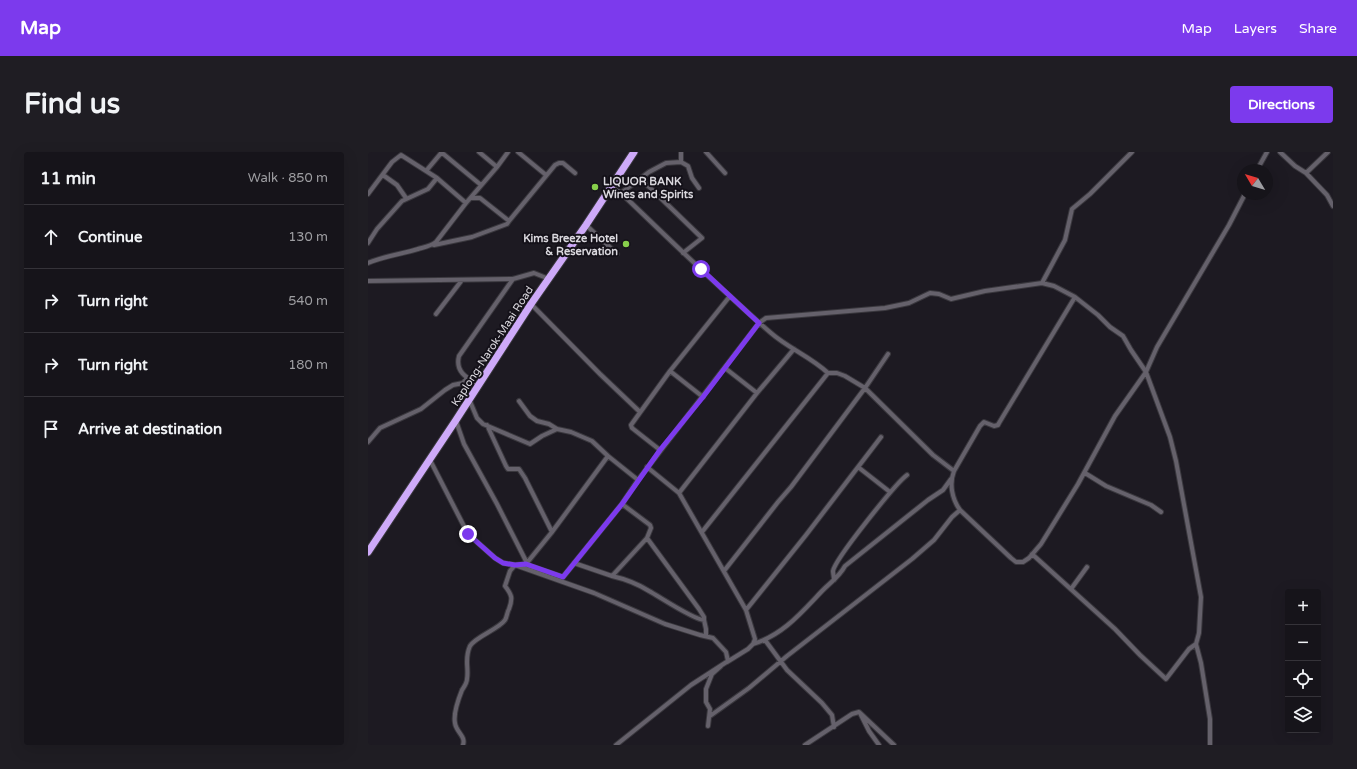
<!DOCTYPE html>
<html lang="en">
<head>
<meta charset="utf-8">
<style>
	:root { --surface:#16141a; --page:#1f1d23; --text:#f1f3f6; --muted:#9e9ea2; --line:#353339; --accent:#7c3aed }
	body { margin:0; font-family:"Varela Round",sans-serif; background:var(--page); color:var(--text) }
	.controls { position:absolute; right:12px; bottom:12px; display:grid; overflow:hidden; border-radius:4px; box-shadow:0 4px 16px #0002 }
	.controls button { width:36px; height:36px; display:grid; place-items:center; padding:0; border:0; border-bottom:1px solid var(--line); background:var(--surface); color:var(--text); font:20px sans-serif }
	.compass { position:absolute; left:869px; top:12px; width:36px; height:36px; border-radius:50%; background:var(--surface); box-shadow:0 4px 16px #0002; rotate:308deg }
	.stop { position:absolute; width:12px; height:12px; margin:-9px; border:3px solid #7c3aed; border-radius:50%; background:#fff }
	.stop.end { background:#7c3aed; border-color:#fff; box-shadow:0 1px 4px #0008 }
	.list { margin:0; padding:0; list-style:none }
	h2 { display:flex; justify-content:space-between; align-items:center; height:52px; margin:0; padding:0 16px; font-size:17px }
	h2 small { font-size:13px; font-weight:400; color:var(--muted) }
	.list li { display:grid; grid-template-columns:26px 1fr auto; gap:12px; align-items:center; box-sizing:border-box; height:64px; padding:0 16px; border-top:1px solid var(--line) }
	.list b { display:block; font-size:15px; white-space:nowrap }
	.list em { font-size:13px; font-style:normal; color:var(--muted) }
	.icon { flex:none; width:22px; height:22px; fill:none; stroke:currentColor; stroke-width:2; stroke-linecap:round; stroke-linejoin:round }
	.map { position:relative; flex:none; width:965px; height:593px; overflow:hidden; border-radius:4px }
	header { display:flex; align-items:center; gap:24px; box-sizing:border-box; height:56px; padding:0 20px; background:var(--accent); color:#fff }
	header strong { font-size:19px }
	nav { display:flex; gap:22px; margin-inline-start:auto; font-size:14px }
	.intro { display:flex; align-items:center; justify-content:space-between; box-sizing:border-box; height:96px; padding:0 24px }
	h1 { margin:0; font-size:28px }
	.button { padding:10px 18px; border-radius:4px; background:var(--accent); color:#fff; font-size:14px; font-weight:700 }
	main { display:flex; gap:24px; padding:0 24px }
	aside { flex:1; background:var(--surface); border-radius:4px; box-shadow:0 4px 16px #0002 }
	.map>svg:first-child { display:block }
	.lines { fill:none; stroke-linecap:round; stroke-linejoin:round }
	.street-casing { stroke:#3a383e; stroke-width:6 }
	.highway-casing { stroke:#3a383e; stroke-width:9 }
	.street { stroke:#65616b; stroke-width:4 }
	.highway { stroke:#ceaaf9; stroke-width:7 }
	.route { stroke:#7c3aed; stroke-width:5 }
	.poi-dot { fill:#87cf4b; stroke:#141119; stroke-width:1.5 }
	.labels { text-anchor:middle; stroke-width:4; stroke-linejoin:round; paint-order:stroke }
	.poi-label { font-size:11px; font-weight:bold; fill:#dad8de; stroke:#141119; text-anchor:start }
	.street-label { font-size:11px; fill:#dad8de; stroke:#141119 }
</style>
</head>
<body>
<header>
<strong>Map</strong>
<nav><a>Map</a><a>Layers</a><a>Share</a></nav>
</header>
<div class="intro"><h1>Find us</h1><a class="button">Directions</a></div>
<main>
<aside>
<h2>11 min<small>Walk · 850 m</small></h2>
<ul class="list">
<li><svg class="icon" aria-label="ahead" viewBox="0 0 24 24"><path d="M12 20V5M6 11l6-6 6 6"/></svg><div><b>Continue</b></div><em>130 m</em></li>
<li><svg class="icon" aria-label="right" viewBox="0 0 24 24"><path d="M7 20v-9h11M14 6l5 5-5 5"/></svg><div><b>Turn right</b></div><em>540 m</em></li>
<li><svg class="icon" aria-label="right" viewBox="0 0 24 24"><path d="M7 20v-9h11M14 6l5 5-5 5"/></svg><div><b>Turn right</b></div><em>180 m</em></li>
<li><svg class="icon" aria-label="arrive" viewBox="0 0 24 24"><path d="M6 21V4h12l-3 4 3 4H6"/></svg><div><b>Arrive at destination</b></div></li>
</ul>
</aside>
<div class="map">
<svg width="965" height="593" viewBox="0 0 965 593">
	<rect width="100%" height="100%" fill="#1d1a22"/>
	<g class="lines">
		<g class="street-casing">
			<path id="street" d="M73 0 113 33
				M111 0 129 15
				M150 0 178 23
				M313 0V10L320 14 324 26 331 36
				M338 0 357 21
				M912 0 927 14 938 21 959 43 965 54
				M889 18 899 0
				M58 19 74 0
				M938 21 960 0
				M15 23 29 33 38 46
				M272 26 334 86 315 101
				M244 35 253 41C302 88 351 136 403 181 420 196 443 205 460 221H469L477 224 497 236 565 303 586 319
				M253 41 281 20 298 11 313 10
				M0 42 24 10 33 3 69 26 98 51
				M103 46H112L141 69 187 13 191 11H195L207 21
				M218 73 249 102
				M0 91 9 77 34 49 60 37 69 26
				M66 93 104 85 139 72 141 69
				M0 111C16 104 34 102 50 97 57 95 63 94 68 90L98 51 129 15 140 0
				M0 129 145 127 166 121 181 127
				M674 131 697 88 704 57 722 42 764 0
				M707 145 631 271 630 273 626 274 616 270 612 274 586 319C581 332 584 347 592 358L643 406 648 410H655L661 406 673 392 710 332 747 264 778 220 789 195 861 73 877 42
				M163 152 232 222 272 260
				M68 162 94 128
				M357 216 389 241
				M302 219 335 245
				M110 232C98 226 87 219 91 204L145 127
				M101 247 109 266 115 272 162 292 174 284 189 277
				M151 249 162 264 169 269 181 272 189 277 203 280 224 289 240 304 270 328 391 171 398 166 517 156 541 151 562 141 571 142 583 147 617 139 674 131 686 134 707 145 730 163 742 175 755 184 763 198 778 220 802 285 808 309 833 445 831 481 828 492 833 511 842 567V593
				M88 269 96 292 129 352 160 413 195 425 254 352 282 373 283 376 279 386 244 424 206 411
				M119 273 138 314 140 317H151L157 326 184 380
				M0 290 12 276 53 257 77 238 85 233 95 231 99 226
				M292 298 264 276 263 273 302 219 362 144
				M62 308 100 382 127 406 135 411 147 413 158 412 184 380 240 304
				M279 315 311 341 378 458 387 487 385 492 380 497 359 510
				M490 315 522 340
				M717 321 738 334 783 353 793 360
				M311 341 389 241 426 197
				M254 352 270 328
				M334 380 460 221
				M664 402 747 477 772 503 798 527 821 497 828 492
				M356 419 410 350 423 335 497 236 520 202
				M244 424C257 427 270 432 281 439 292 445 326 468 336 468V465L331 457 279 386
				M466 428C466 425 465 421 465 419 467 407 528 331 539 323
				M703 437 719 415
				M378 458 438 383 513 285
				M336 468 338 477V484
				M397 488 419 518 454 551 464 563 466 575
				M385 492C415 483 433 461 454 439 463 430 471 425 477 414L560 348 575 338 583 327
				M493 563 501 579 511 593
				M342 564 381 536 419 504 544 407 566 388 584 365 592 358
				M340 574 342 557 338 550V537L344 522 353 514
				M95 593C98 584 88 580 87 571 85 561 90 548 94 538 96 535 99 531 99 527 101 515 96 507 102 494 107 485 131 477 137 468 139 465 139 460 141 457 145 446 144 443 137 434L142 419 147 413 226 441 297 472 332 483 345 486 358 500 360 509 323 533 248 593
				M437 593 484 562 491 560 526 593"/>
		</g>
		<g class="highway-casing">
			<path id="highway" d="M0 400 88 268 163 152 218 73 266 0"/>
		</g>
		<use href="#street" class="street"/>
		<use href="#highway" class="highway"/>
	</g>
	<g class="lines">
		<path class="route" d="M100 382 127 406 135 411 147 413 158 412 195 425 254 352 292 298 335 245 391 171 333 117"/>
	</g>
	<g class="poi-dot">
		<circle cx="227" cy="35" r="4"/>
		<circle cx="258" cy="92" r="4"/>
	</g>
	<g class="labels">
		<g class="poi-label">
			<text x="235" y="33">LIQUOR BANK<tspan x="235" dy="13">Wines and Spirits</tspan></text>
			<text x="250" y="90" text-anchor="end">Kims Breeze Hotel<tspan x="250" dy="13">&amp; Reservation</tspan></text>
		</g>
		<g class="street-label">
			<text transform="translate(124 194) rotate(-57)" y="4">Kaplong-Narok-Maai Road</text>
		</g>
	</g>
</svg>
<div class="controls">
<button>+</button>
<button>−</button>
<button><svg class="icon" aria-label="locate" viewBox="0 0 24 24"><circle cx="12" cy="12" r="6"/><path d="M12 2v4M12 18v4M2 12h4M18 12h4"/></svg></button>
<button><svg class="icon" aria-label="layers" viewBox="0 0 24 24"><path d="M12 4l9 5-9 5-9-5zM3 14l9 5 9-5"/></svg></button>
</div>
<svg class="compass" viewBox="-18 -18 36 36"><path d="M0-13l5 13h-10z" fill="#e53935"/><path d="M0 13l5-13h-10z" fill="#9e9ea2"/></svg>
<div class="stop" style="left:333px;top:117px"></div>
<div class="stop end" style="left:100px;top:382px"></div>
</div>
</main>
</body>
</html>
